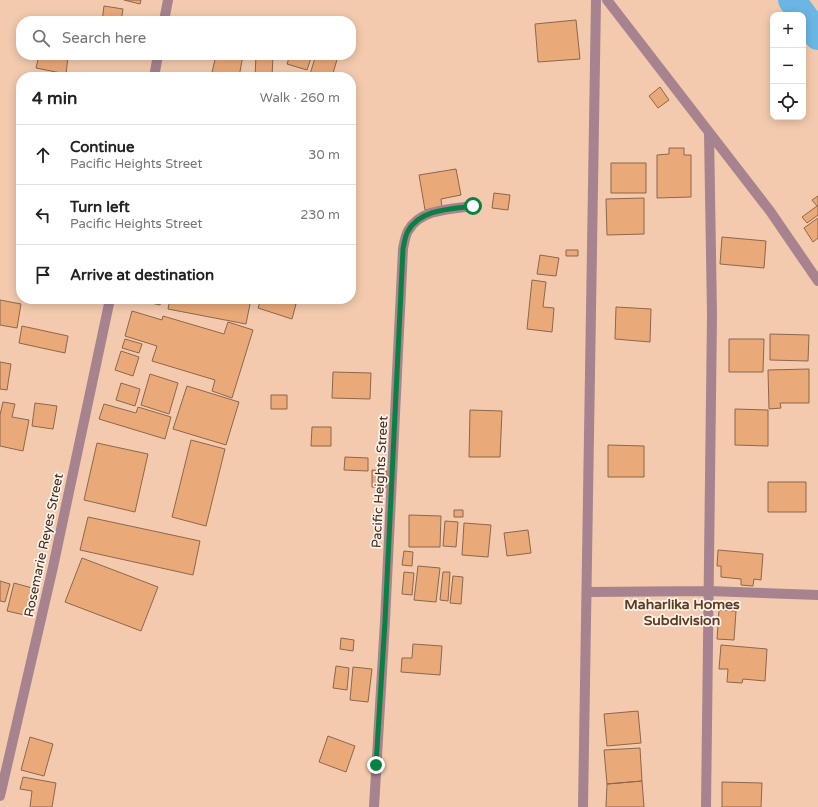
<!DOCTYPE html>
<html lang="en">
<head>
<meta charset="utf-8">
<style>
	:root { --surface:#fff; --page:#f6f6f6; --text:#222; --muted:#767676; --line:#e0e0e0 }
	body { margin:0; font-family:"Varela Round",sans-serif; background:var(--page); color:var(--text) }
	.controls { position:absolute; right:12px; top:12px; display:grid; overflow:hidden; border-radius:8px; box-shadow:0 2px 10px #0003 }
	.controls button { width:36px; height:36px; display:grid; place-items:center; padding:0; border:0; border-bottom:1px solid var(--line); background:var(--surface); color:var(--text); font:20px sans-serif }
	.stop { position:absolute; width:12px; height:12px; margin:-9px; border:3px solid #0b8043; border-radius:50%; background:#fff }
	.stop.end { background:#0b8043; border-color:#fff; box-shadow:0 1px 4px #0008 }
	.list { margin:0; padding:0; list-style:none }
	h2 { display:flex; justify-content:space-between; align-items:center; height:52px; margin:0; padding:0 16px; font-size:17px }
	h2 small { font-size:13px; font-weight:400; color:var(--muted) }
	.list li { display:grid; grid-template-columns:26px 1fr auto; gap:12px; align-items:center; box-sizing:border-box; height:60px; padding:0 16px; border-top:1px solid var(--line) }
	.list b { display:block; font-size:15px; white-space:nowrap }
	.list p { margin:0; font-size:13px; white-space:nowrap; color:var(--muted) }
	.list em { font-size:13px; font-style:normal; color:var(--muted) }
	.icon { flex:none; width:22px; height:22px; fill:none; stroke:currentColor; stroke-width:2; stroke-linecap:round; stroke-linejoin:round }
	.map { position:relative; flex:none; width:818px; height:807px; overflow:hidden }
	.search { position:absolute; background:var(--surface); box-shadow:0 2px 10px #0003; left:16px; top:16px; width:340px; height:44px; display:flex; align-items:center; gap:10px; box-sizing:border-box; padding:0 14px; border-radius:16px; color:var(--muted); font-size:15px }
	.panel { position:absolute; background:var(--surface); box-shadow:0 2px 10px #0003; left:16px; top:72px; width:340px; height:232px; border-radius:16px }
	.map>svg:first-child { display:block }
	.lines { fill:none; stroke-linecap:round; stroke-linejoin:round }
	.river { stroke:#6bb6e4; stroke-width:28 }
	.building { fill:#eaa978; stroke:#8c674d }
	.minor { stroke:#a6838e; stroke-width:10 }
	.route { stroke:#0b8043; stroke-width:5 }
	.labels { text-anchor:middle; stroke-width:3.5; stroke-linejoin:round; paint-order:stroke }
	.street-label { font-size:13px; fill:#3b2b20; stroke:#fff2e9 }
	.neighbourhood-label { font-size:14px; font-weight:bold; fill:#5e3c23; stroke:#fff2e9 }
</style>
</head>
<body>
<div class="map">
<svg width="818" height="807" viewBox="0 0 818 807">
	<rect width="100%" height="100%" fill="#f3caad"/>
	<g class="lines">
		<path class="river" d="M792 0 818 36"/>
	</g>
	<path class="building" d="M124 0H141L140 4Z
		M104 6 123 9 121 21H102Z
		M576 20 580 59 538 62 535 24Z
		M39 55H58L68 57 66 74 36 68Z
		M216 55H243L239 77H211Z
		M256 55H273L272 77H255Z
		M290 55H312L307 70 287 64Z
		M316 55H333L338 56 332 77H319L310 74Z
		M660 87 669 100 658 108 649 96Z
		M669 148H684V155H691V197L657 198V155L669 154Z
		M611 163H646V193H611Z
		M456 169 461 195 441 199 442 207 425 210 419 175Z
		M494 193 510 195 508 210 492 208Z
		M818 196V215L807 223 802 217 817 206 812 200Z
		M644 198V234L607 235 606 199Z
		M818 218V238L813 242 804 228Z
		M722 237 766 241 764 268 720 264Z
		M566 250H578V256H566Z
		M540 255 559 258 556 276 537 274Z
		M532 280 546 282 543 307 554 308 552 332 527 329Z
		M133 299H162L160 305Z
		M170 299H251L246 324 168 309Z
		M261 299H278L296 304 292 319 258 308Z
		M0 300 21 304 17 328 0 325Z
		M616 307 651 309 650 342 615 339Z
		M132 311 162 320 163 316 224 334 228 322 253 330 232 398 212 391 215 380 152 361 157 346 125 336Z
		M22 326 68 336 65 353 19 343Z
		M770 334 809 335 808 361 770 360Z
		M125 339 142 344 139 353 122 348Z
		M729 339H764L763 372H729Z
		M121 351 139 357 133 376 115 370Z
		M0 362 11 364 7 390 0 389Z
		M809 369V403H780L781 408 769 409 768 370Z
		M333 372 371 373 370 399 332 398Z
		M150 374 178 383 169 414 141 405Z
		M121 383 140 389 135 406 116 400Z
		M187 386 239 402 226 445 173 429Z
		M271 395H287V409H271Z
		M3 402 15 404 12 417 29 420 23 451 0 446V415Z
		M35 403 57 406 53 429 32 426Z
		M104 404 136 413 138 407 171 417 165 439 99 419Z
		M735 409 768 410V446L735 445Z
		M470 410 502 411 500 457H469Z
		M312 427H331V446H311Z
		M191 440 225 449 206 526 172 517Z
		M97 443 148 454 135 512 84 500Z
		M608 445 644 446V477H608Z
		M345 457 368 458V471L344 470Z
		M372 470 387 471V487H372Z
		M768 482H806V512H768Z
		M454 510H463V517H454Z
		M409 515 441 516 440 547H409Z
		M88 517 200 541 193 575 80 550Z
		M445 521 458 522 456 547 443 546Z
		M464 523 491 525 488 557 462 555Z
		M528 530 531 553 507 556 504 533Z
		M718 550 763 554 761 580 754 579 753 586 741 585V579L721 577V566H717Z
		M404 551 413 552 412 566 402 565Z
		M82 558 158 587 141 631 65 602Z
		M418 566 440 568 436 602 414 600Z
		M404 572 414 573 412 595 402 594Z
		M443 572H450L448 601 440 600Z
		M453 576 463 577 461 604 450 603Z
		M0 581 10 584 5 602 0 601Z
		M14 583 36 589 29 616 7 611Z
		M719 610 736 611 734 640 717 639Z
		M341 638 354 640 353 651 340 649Z
		M413 644 442 646 440 675 401 672 402 658H412Z
		M721 645 767 649 765 681 743 679 742 683 727 682 728 669H719Z
		M336 666 349 668 347 690 333 688Z
		M353 667 372 669 368 702 350 700Z
		M638 711 641 743 607 746 604 714Z
		M328 736 355 746 346 772 319 762Z
		M30 737 53 744 44 776 21 770Z
		M640 748 642 781 607 784 604 750Z
		M23 777 56 783 52 807H30L32 791 20 789Z
		M642 781 644 807H606L607 784Z
		M722 782 762 783 761 807H722Z"/>
	<g class="lines">
		<path class="minor" d="M607 0 770 211 818 281
			M164 21 168 0
			M154 77 158 55
			M587 592 708 591 818 595
			M0 796 53 567 110 299
			M374 807 385 621 403 249C404 244 405 236 408 231 420 209 451 209 473 206
			M583 807 596 0
			M706 807 712 315 709 132"/>
	</g>
	<g class="lines">
		<path class="route" d="M376 765 385 621 403 249C404 244 405 236 408 231 420 209 451 209 473 206"/>
	</g>
	<g class="labels">
		<g class="street-label">
			<text transform="translate(379 482) rotate(-87)" y="5">Pacific Heights Street</text>
			<text transform="translate(43 545) rotate(-78)" y="5">Rosemarie Reyes Street</text>
		</g>
		<g class="neighbourhood-label">
			<text x="682" y="609">Maharlika Homes<tspan x="682" dy="16">Subdivision</tspan></text>
		</g>
	</g>
</svg>
<div class="controls">
<button>+</button>
<button>−</button>
<button><svg class="icon" aria-label="locate" viewBox="0 0 24 24"><circle cx="12" cy="12" r="6"/><path d="M12 2v4M12 18v4M2 12h4M18 12h4"/></svg></button>
</div>
<div class="stop" style="left:473px;top:206px"></div>
<div class="stop end" style="left:376px;top:765px"></div>
<div class="search"><svg class="icon" aria-label="search" viewBox="0 0 24 24"><circle cx="10" cy="10" r="6"/><path d="M15 15l6 6"/></svg>Search here</div>
<section class="panel">
<h2>4 min<small>Walk · 260 m</small></h2>
<ul class="list">
<li><svg class="icon" aria-label="ahead" viewBox="0 0 24 24"><path d="M12 20V5M6 11l6-6 6 6"/></svg><div><b>Continue</b><p>Pacific Heights Street</p></div><em>30 m</em></li>
<li><svg class="icon" aria-label="left" viewBox="0 0 24 24"><path d="M17 20v-9H6M10 6l-5 5 5 5"/></svg><div><b>Turn left</b><p>Pacific Heights Street</p></div><em>230 m</em></li>
<li><svg class="icon" aria-label="arrive" viewBox="0 0 24 24"><path d="M6 21V4h12l-3 4 3 4H6"/></svg><div><b>Arrive at destination</b></div></li>
</ul>
</section>
</div>
</body>
</html>
